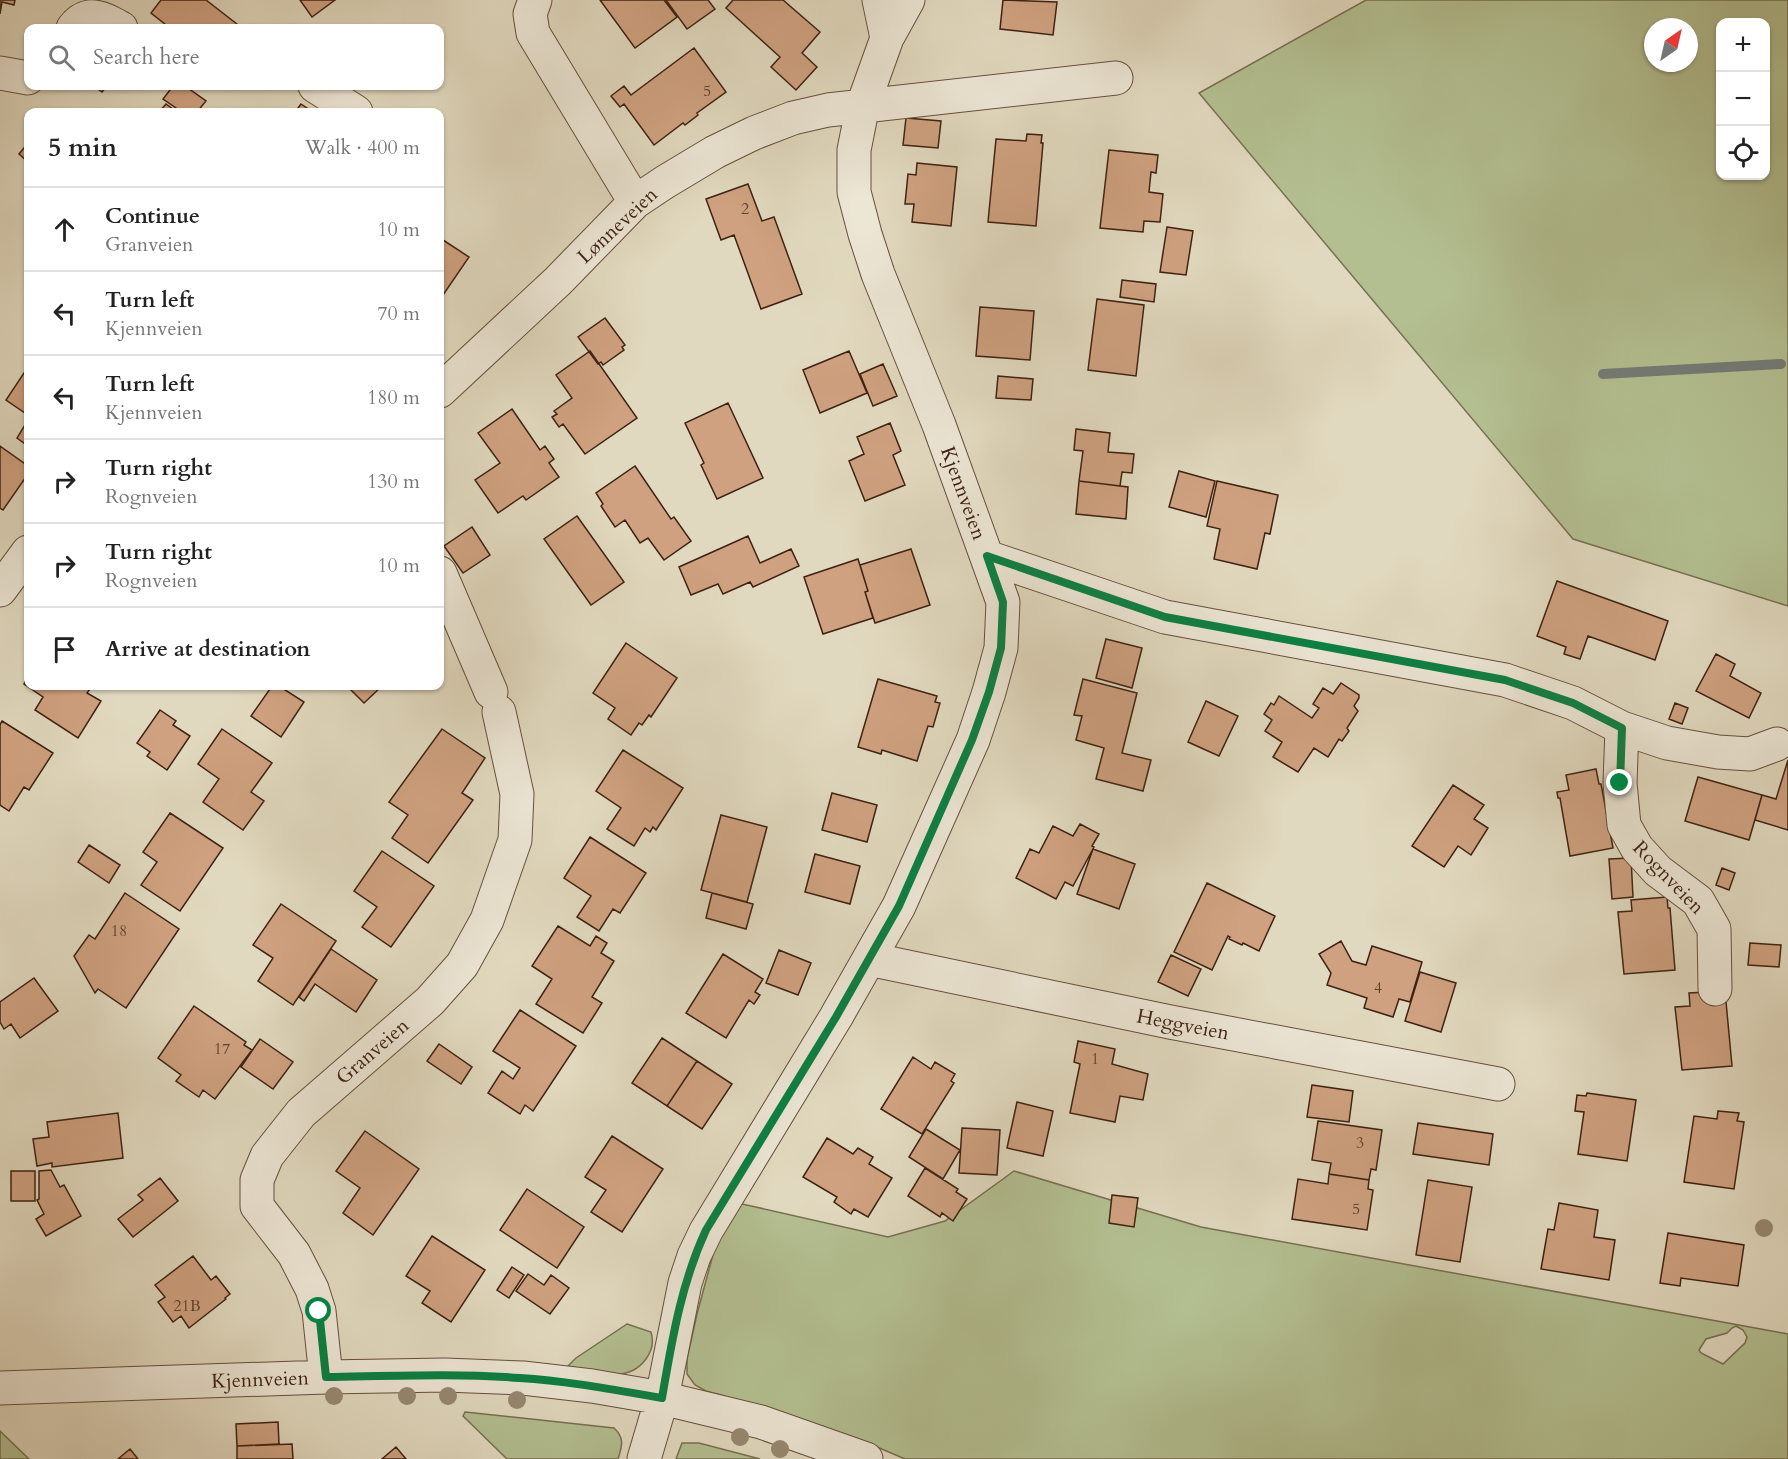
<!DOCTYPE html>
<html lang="en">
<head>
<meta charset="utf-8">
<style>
	:root { --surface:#fff; --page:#f6f6f6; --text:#222; --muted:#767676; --line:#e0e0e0 }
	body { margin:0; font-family:Cardo,serif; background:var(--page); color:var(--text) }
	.controls { position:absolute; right:18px; top:18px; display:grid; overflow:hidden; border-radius:12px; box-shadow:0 2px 4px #0004 }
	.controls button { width:54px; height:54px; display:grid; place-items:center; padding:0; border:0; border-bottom:2px solid var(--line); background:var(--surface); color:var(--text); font:30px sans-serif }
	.compass { position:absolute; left:1644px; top:18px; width:54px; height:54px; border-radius:50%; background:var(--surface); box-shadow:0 2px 4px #0004; rotate:34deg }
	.stop { position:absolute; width:18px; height:18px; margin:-14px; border:4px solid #0b8043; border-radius:50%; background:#fff }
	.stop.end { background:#0b8043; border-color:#fff; box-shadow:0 2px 6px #0008 }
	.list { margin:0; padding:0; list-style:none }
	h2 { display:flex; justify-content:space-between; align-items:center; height:78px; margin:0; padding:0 24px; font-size:26px }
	h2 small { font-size:20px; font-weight:400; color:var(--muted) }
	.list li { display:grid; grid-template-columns:39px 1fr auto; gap:18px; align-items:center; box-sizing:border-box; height:84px; padding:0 24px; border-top:2px solid var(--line) }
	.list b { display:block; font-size:22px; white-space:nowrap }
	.list p { margin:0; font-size:20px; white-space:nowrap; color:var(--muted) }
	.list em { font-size:20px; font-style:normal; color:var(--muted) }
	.icon { flex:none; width:33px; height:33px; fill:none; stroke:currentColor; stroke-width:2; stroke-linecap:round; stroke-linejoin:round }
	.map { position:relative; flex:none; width:1788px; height:1459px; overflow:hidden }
	.search { position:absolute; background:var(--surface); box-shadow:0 2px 4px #0004; left:24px; top:24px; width:420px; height:66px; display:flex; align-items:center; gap:15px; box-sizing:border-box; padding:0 21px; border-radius:12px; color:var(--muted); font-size:22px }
	.panel { position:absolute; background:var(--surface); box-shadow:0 2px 4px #0004; left:24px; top:108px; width:420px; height:582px; border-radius:12px }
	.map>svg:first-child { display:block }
	.green { fill:#b3bf91; stroke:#787052; stroke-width:1.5; fill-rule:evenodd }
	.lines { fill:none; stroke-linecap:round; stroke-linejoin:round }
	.stream { stroke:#747c77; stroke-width:10 }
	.building { fill:#cfa180; stroke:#3e2112; stroke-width:1.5 }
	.minor-casing { stroke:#674f3d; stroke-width:35 }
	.minor { stroke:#ece6d5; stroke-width:33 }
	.tree { fill:#978971 }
	.route { stroke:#0b8043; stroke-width:8 }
	.labels { text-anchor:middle; stroke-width:4.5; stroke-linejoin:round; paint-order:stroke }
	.number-label { font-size:16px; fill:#62412e }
	.street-label { font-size:20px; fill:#3e2112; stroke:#ece6d5 }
</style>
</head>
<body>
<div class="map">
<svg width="1788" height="1459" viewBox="0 0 1788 1459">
	<rect width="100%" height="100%" fill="#e1d9bf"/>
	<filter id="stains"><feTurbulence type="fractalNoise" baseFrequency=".00333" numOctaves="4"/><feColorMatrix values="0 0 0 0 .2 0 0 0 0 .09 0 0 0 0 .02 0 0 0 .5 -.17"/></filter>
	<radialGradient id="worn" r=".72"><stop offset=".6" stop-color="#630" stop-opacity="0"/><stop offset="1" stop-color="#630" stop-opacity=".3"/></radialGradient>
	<path class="green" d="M1366 0H1788V606L1573 539 1199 93ZM1766 22V176H1720V22ZM1653 27H1689V63H1653Z
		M1014 1171 1201 1227 1788 1334V1459H905L870 1444 754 1404 706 1391 695 1385 687 1374V1359L697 1314 714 1251 738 1203 888 1237 945 1221ZM1736 1326 1743 1330 1747 1337 1745 1343 1723 1364 1701 1353 1699 1350 1706 1339 1727 1333 1732 1328Z
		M627 1324 651 1332C654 1342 652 1351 646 1359 627 1385 594 1372 566 1368L576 1358Z
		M465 1412 614 1428C625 1438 622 1446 618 1459H507L465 1418 463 1416Z
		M0 1431 29 1459H0Z
		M682 1443H699L760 1459H676Z"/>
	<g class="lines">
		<path class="stream" d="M1603 374 1781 364"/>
	</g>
	<path class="building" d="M0 0H15L14 5 2 2 0 14Z
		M161 0H206L242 28H170L151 13Z
		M300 0H335L312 17Z
		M600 0H664L677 17 635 48Z
		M666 0H708L715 9 687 29Z
		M733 0H783L820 32 802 53 817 67 796 90 771 67 780 57 726 8Z
		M1003 0 1057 2 1053 35 1000 29Z
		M694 48 726 92 697 113 698 115 685 125 683 123 654 145 624 104 620 107 611 96 624 86 631 95Z
		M94 86H107L102 92Z
		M173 86H185L206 101 197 112H182L163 99Z
		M166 104 177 112H159Z
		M301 104 313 112H295Z
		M906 118 941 121 938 148 903 145Z
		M1027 134 1042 135 1041 143H1043L1036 226 988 222 996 139 1026 141Z
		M28 143V162L19 154Z
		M1109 150 1158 155 1156 173 1151 172 1149 192 1163 194 1160 222 1144 221 1143 232 1100 228Z
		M917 163 957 167 951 226 912 222 914 204H905L908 174 916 175Z
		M748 184 762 221 774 217 802 294 761 309 734 235 721 240 706 199Z
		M1167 227 1193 231 1186 275 1160 272Z
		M440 238 469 257 441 298 440 296Z
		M1122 280 1156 284 1154 302 1120 297Z
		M1097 299 1144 305 1136 376 1088 370Z
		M980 307 1034 311 1030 360 976 356Z
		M605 318 625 345 622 347 624 350 603 365 601 362 598 364 578 337Z
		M590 351 637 418 585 454 563 424 559 427 552 417 557 414 554 411 572 398 556 375Z
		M849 351 867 393 820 413 803 370Z
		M883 364 897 396 873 406 860 374Z
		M28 367V415L6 400Z
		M998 376 1033 379 1031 400 996 398Z
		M728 403 763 478 717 499 701 465 704 463 685 423Z
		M512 409 540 450 545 446 554 459 549 463 559 477 526 500 523 496 498 513 475 480 500 463 478 433Z
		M28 420V446L17 438Z
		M890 423 901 451 893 455 905 485 865 501 849 461 864 454 857 437Z
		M1076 429 1110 433 1108 452 1134 454 1132 473 1122 472 1120 486 1079 481 1083 451 1074 450Z
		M0 446 28 466V474L3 510 0 508Z
		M635 466 671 519 674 517 691 541 664 560 648 538 640 543 625 520 615 527 601 506 603 504 596 493Z
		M1179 471 1215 481 1206 517 1169 507Z
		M1079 481 1128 487 1126 519 1076 514Z
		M1217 481 1278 495 1270 534 1265 533 1257 569 1214 559 1220 529 1207 526Z
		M577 516 624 582 591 605 544 539Z
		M472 527 490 555 463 573 444 546Z
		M748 536 760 563 791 549 799 566 753 587 750 582 723 594 718 584 691 595 679 567Z
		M911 549 930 605 875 623 865 592 868 591 860 565Z
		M858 559 868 591 865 592 873 618 823 634 804 577Z
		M1557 581 1668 621 1655 660 1588 636 1580 659 1564 654 1566 647 1537 636Z
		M1106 639 1142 648 1132 688 1096 678Z
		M626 643 677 678 651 717 649 715 642 725 639 723 631 735 608 719 615 708 593 693Z
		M1716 654 1735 664 1730 676 1761 693 1749 718 1696 691Z
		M28 676V686H92L87 693 101 701 78 738 35 710 43 697 24 684Z
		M878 679 937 696 935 702 940 703 933 727 928 726 917 761 882 750 881 754 858 747Z
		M1083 679 1137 693 1122 753 1151 760 1143 791 1096 779 1104 748 1076 740 1082 716 1074 715Z
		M1341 683 1359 695V698L1354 706 1358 711 1347 728 1349 731 1342 741 1339 739 1328 757 1314 748 1298 772 1273 757 1282 742 1265 731 1272 720 1264 714 1271 703 1274 705 1279 696 1312 718 1319 708 1313 704 1323 688 1333 694Z
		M272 686H279L304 702 281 737 251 716Z
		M347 686H382L364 703Z
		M1206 701 1238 716 1219 756 1188 742Z
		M1675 703 1688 708 1682 724 1669 719Z
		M160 710 176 721 173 725 190 736 167 770 147 756 150 752 137 743Z
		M2 721 53 753 29 790 24 787 9 811 0 805V725Z
		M222 729 272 763 251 792 264 801 243 830 203 802 219 779 198 764Z
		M442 729 485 758 462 793 473 800 428 863 392 838 408 815 389 802Z
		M623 750 683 788 656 830 653 827 650 832 645 828 634 846 607 829 621 808 596 791Z
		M1788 760V830L1755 820 1762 795 1776 799Z
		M1596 769 1599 784H1601L1613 848 1570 856 1560 798H1558L1557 792 1569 790 1566 775Z
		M1698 777 1762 795 1749 840 1685 821Z
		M1453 785 1484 805 1474 819 1488 828 1471 855 1458 846 1444 867 1412 846Z
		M832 793 877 805 867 842 822 830Z
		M170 813 223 848 180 911 141 885 157 862 143 852Z
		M721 815 767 827 747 902 701 890Z
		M1080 824 1099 834 1092 846 1094 847 1073 886 1065 882 1056 899 1016 878 1030 849 1039 853 1053 826 1073 836Z
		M590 837 646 873 620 913 613 909 599 931 577 917 591 896 564 878Z
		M89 845 120 865 109 883 78 862Z
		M1093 849 1135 864 1119 909 1077 894Z
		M382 851 434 886 391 947 362 927 377 907 354 891Z
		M815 854 860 866 850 904 805 892Z
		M1631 858 1633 897 1612 899 1609 859Z
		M1722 868 1735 873 1729 890 1716 885Z
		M1207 883 1275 916 1259 951 1243 943 1242 945 1229 939 1230 937 1228 936 1212 970 1174 952Z
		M125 893 179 929 126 1008 98 989 95 993 74 956 89 935 95 939Z
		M712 893 753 904 746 929 706 918Z
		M1667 897 1668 908H1670L1675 970 1624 974 1618 912 1632 911 1631 900Z
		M281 904 336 941 293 1005 258 981 273 958 253 945Z
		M558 926 590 946 596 936 607 943 601 953 614 961 592 997 602 1003 583 1033 536 1004 552 979 532 966Z
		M1341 941 1352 961 1366 965 1372 946 1422 962 1410 1002 1399 999 1393 1017 1364 1008 1367 998 1327 985 1331 973 1319 954Z
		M1750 943 1781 945 1779 967 1748 965Z
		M331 949 377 980 356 1012 315 984 304 1001 299 997Z
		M779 950 811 963 798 995 766 983Z
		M723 954 763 979 755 992 760 995 754 1004 749 1000 726 1038 686 1013Z
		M1171 955 1201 969 1188 996 1158 982Z
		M1420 972 1456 983 1441 1032 1405 1021Z
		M34 978 58 1011 20 1038 11 1024 4 1029 0 1022V1002Z
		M1725 991 1732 1066 1682 1070 1675 1007 1690 1006 1689 993Z
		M194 1006 246 1042 244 1045 252 1050 215 1099 203 1090 199 1097 176 1081 181 1075 158 1058Z
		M520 1010 576 1046 533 1111 525 1105 520 1114 488 1093 502 1071 513 1079 520 1068 493 1051Z
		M662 1038 697 1061 667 1106 632 1083Z
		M260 1039 293 1062 273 1089 241 1067Z
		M1078 1041 1115 1049 1112 1064 1148 1074 1143 1100 1120 1096 1115 1122 1070 1113 1080 1064 1074 1062Z
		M439 1044 472 1067 461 1084 427 1061Z
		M913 1057 931 1069 935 1062 955 1074 951 1081 954 1083 922 1134 881 1109Z
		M697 1061 732 1084 702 1129 667 1106Z
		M1312 1085 1353 1091 1349 1122 1307 1117Z
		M1587 1093 1636 1100 1627 1161 1578 1154 1584 1112 1575 1111 1577 1095 1586 1096Z
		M1017 1102 1053 1111 1043 1156 1007 1148Z
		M1718 1111 1739 1113 1737 1121 1744 1122 1734 1189 1684 1182 1694 1116 1717 1119Z
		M118 1113 123 1158 52 1167V1163L37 1166 33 1139 49 1137 47 1122Z
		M1318 1121 1382 1130 1376 1170 1371 1169 1369 1180 1329 1174 1331 1163 1312 1160Z
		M1418 1123 1493 1134 1489 1165 1413 1154Z
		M962 1128 1000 1130 997 1175 959 1173Z
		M926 1129 960 1150 943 1179 909 1157Z
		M365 1131 419 1169 373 1235 343 1213 360 1188 336 1171Z
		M612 1136 663 1169 622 1232 591 1212 606 1190 585 1177Z
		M827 1138 853 1154 858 1148 873 1157 869 1164 892 1178 868 1217 854 1209 851 1214 834 1202 837 1197 803 1177Z
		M925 1168 958 1189 956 1192 967 1199 953 1221 942 1213 940 1217 908 1196Z
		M51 1170 60 1187 64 1185 81 1216 46 1236 36 1219 44 1214 37 1200 39 1199V1171Z
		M11 1171H35V1201H11Z
		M1329 1174 1369 1180 1368 1189 1373 1190 1367 1230 1292 1219 1298 1179 1328 1184Z
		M160 1178 178 1201 133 1237 118 1219 143 1200 138 1195Z
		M1428 1180 1472 1187 1460 1262 1416 1255Z
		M527 1189 584 1227 557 1268 500 1230Z
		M1112 1195 1138 1198 1134 1227 1109 1223Z
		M1559 1203 1598 1210 1594 1237 1615 1240 1609 1280 1541 1269 1548 1229 1554 1230Z
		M1668 1233 1744 1245 1738 1286 1681 1278 1680 1286 1660 1283Z
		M432 1236 485 1270 451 1322 422 1303 430 1291 406 1276Z
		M193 1256 211 1280 216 1276 230 1294 225 1298 226 1299 189 1328 181 1316 173 1322 158 1302 165 1297 155 1285Z
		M512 1267 524 1275 509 1298 497 1290Z
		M528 1274 544 1285 551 1275 569 1288 550 1314 516 1291Z
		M278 1422 279 1444 237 1446 236 1424Z
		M292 1444 293 1459H237V1446Z
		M396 1447 406 1459H382Z
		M130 1449 138 1459H118Z"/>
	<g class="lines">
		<g class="minor-casing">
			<path id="minor" d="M535 0 530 14 533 33 635 202
				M879 0 887 38
				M73 28C88 9 103 18 121 28
				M0 73 28 78
				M315 86 356 112
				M440 391 558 281 635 202 665 182 715 152 754 133 793 118 828 110 1116 78
				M987 557 1165 617 1505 680 1573 703 1622 728 1667 743 1718 752 1750 754 1777 744
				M440 573 491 692
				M0 590 28 552
				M1622 728 1620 783 1624 825 1637 848 1658 871 1698 901 1714 929 1715 989
				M869 959 1170 1022 1498 1084
				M326 1377 319 1311 312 1289 294 1254 257 1206V1180L267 1156 301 1113 430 1001 462 965 487 920 515 840 517 794 499 712
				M0 1388 326 1377 445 1375 523 1378 592 1386 662 1398 761 1422 866 1459
				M644 1459 662 1398 685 1283 694 1256 706 1231 836 1017 899 906 973 740 989 692 1001 648 1003 602 939 425 878 274 865 234 854 192V150L863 105 887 38 908 0"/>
		</g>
		<use href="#minor" class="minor"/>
	</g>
	<g class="tree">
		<circle cx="1764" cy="1228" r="9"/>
		<circle cx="334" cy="1396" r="9"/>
		<circle cx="407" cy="1396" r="9"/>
		<circle cx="448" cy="1396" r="9"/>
		<circle cx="517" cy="1400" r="9"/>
		<circle cx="740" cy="1437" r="9"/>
		<circle cx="780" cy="1449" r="9"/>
	</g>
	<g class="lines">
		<path class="route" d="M319 1311 326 1377C391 1376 456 1373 520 1378 568 1381 615 1390 662 1398 672 1340 681 1284 706 1230L836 1017 899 906 972 740 989 692 1001 648 1003 602 987 556 1165 617 1505 680 1573 703 1622 728 1620 783"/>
	</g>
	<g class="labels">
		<g class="number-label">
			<text x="707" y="96">5</text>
			<text x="745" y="214">2</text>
			<text x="119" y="936">18</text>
			<text x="1378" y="993">4</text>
			<text x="222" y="1054">17</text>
			<text x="1095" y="1064">1</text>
			<text x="1360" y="1148">3</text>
			<text x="1356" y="1214">5</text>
			<text x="187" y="1311">21B</text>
		</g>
		<g class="street-label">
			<text transform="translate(617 225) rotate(-43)" y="7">Lønneveien</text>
			<text transform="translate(964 493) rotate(70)" y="7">Kjennveien</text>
			<text transform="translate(1669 877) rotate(46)" y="7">Rognveien</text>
			<text transform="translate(1183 1024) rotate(11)" y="7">Heggveien</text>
			<text transform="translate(372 1051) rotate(-41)" y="7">Granveien</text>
			<text transform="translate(260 1379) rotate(-2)" y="7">Kjennveien</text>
		</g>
	</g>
	<rect width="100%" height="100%" filter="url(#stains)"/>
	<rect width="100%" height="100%" fill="url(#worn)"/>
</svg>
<div class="controls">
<button>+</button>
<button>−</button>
<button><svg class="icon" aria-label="locate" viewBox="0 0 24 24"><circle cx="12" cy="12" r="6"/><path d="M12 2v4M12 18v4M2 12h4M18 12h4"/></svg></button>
</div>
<svg class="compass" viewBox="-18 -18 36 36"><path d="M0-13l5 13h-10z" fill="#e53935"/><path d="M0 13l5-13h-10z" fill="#767676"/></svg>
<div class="stop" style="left:319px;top:1311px"></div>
<div class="stop end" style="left:1620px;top:783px"></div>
<div class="search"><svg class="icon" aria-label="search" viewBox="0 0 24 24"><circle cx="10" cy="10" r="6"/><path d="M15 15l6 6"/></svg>Search here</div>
<section class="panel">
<h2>5 min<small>Walk · 400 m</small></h2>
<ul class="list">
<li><svg class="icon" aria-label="ahead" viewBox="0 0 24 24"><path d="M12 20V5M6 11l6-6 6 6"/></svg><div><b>Continue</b><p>Granveien</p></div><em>10 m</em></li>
<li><svg class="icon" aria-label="left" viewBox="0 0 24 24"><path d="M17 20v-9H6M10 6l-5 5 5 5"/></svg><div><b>Turn left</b><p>Kjennveien</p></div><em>70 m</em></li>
<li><svg class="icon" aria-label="left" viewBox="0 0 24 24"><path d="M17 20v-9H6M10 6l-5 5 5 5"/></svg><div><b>Turn left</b><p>Kjennveien</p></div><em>180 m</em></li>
<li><svg class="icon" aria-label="right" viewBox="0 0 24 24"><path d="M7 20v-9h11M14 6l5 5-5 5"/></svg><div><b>Turn right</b><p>Rognveien</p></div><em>130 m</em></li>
<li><svg class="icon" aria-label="right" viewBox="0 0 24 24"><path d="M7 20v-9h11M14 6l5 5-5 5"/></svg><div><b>Turn right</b><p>Rognveien</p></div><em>10 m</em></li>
<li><svg class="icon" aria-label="arrive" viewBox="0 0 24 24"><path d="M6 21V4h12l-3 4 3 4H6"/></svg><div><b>Arrive at destination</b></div></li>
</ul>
</section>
</div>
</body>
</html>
